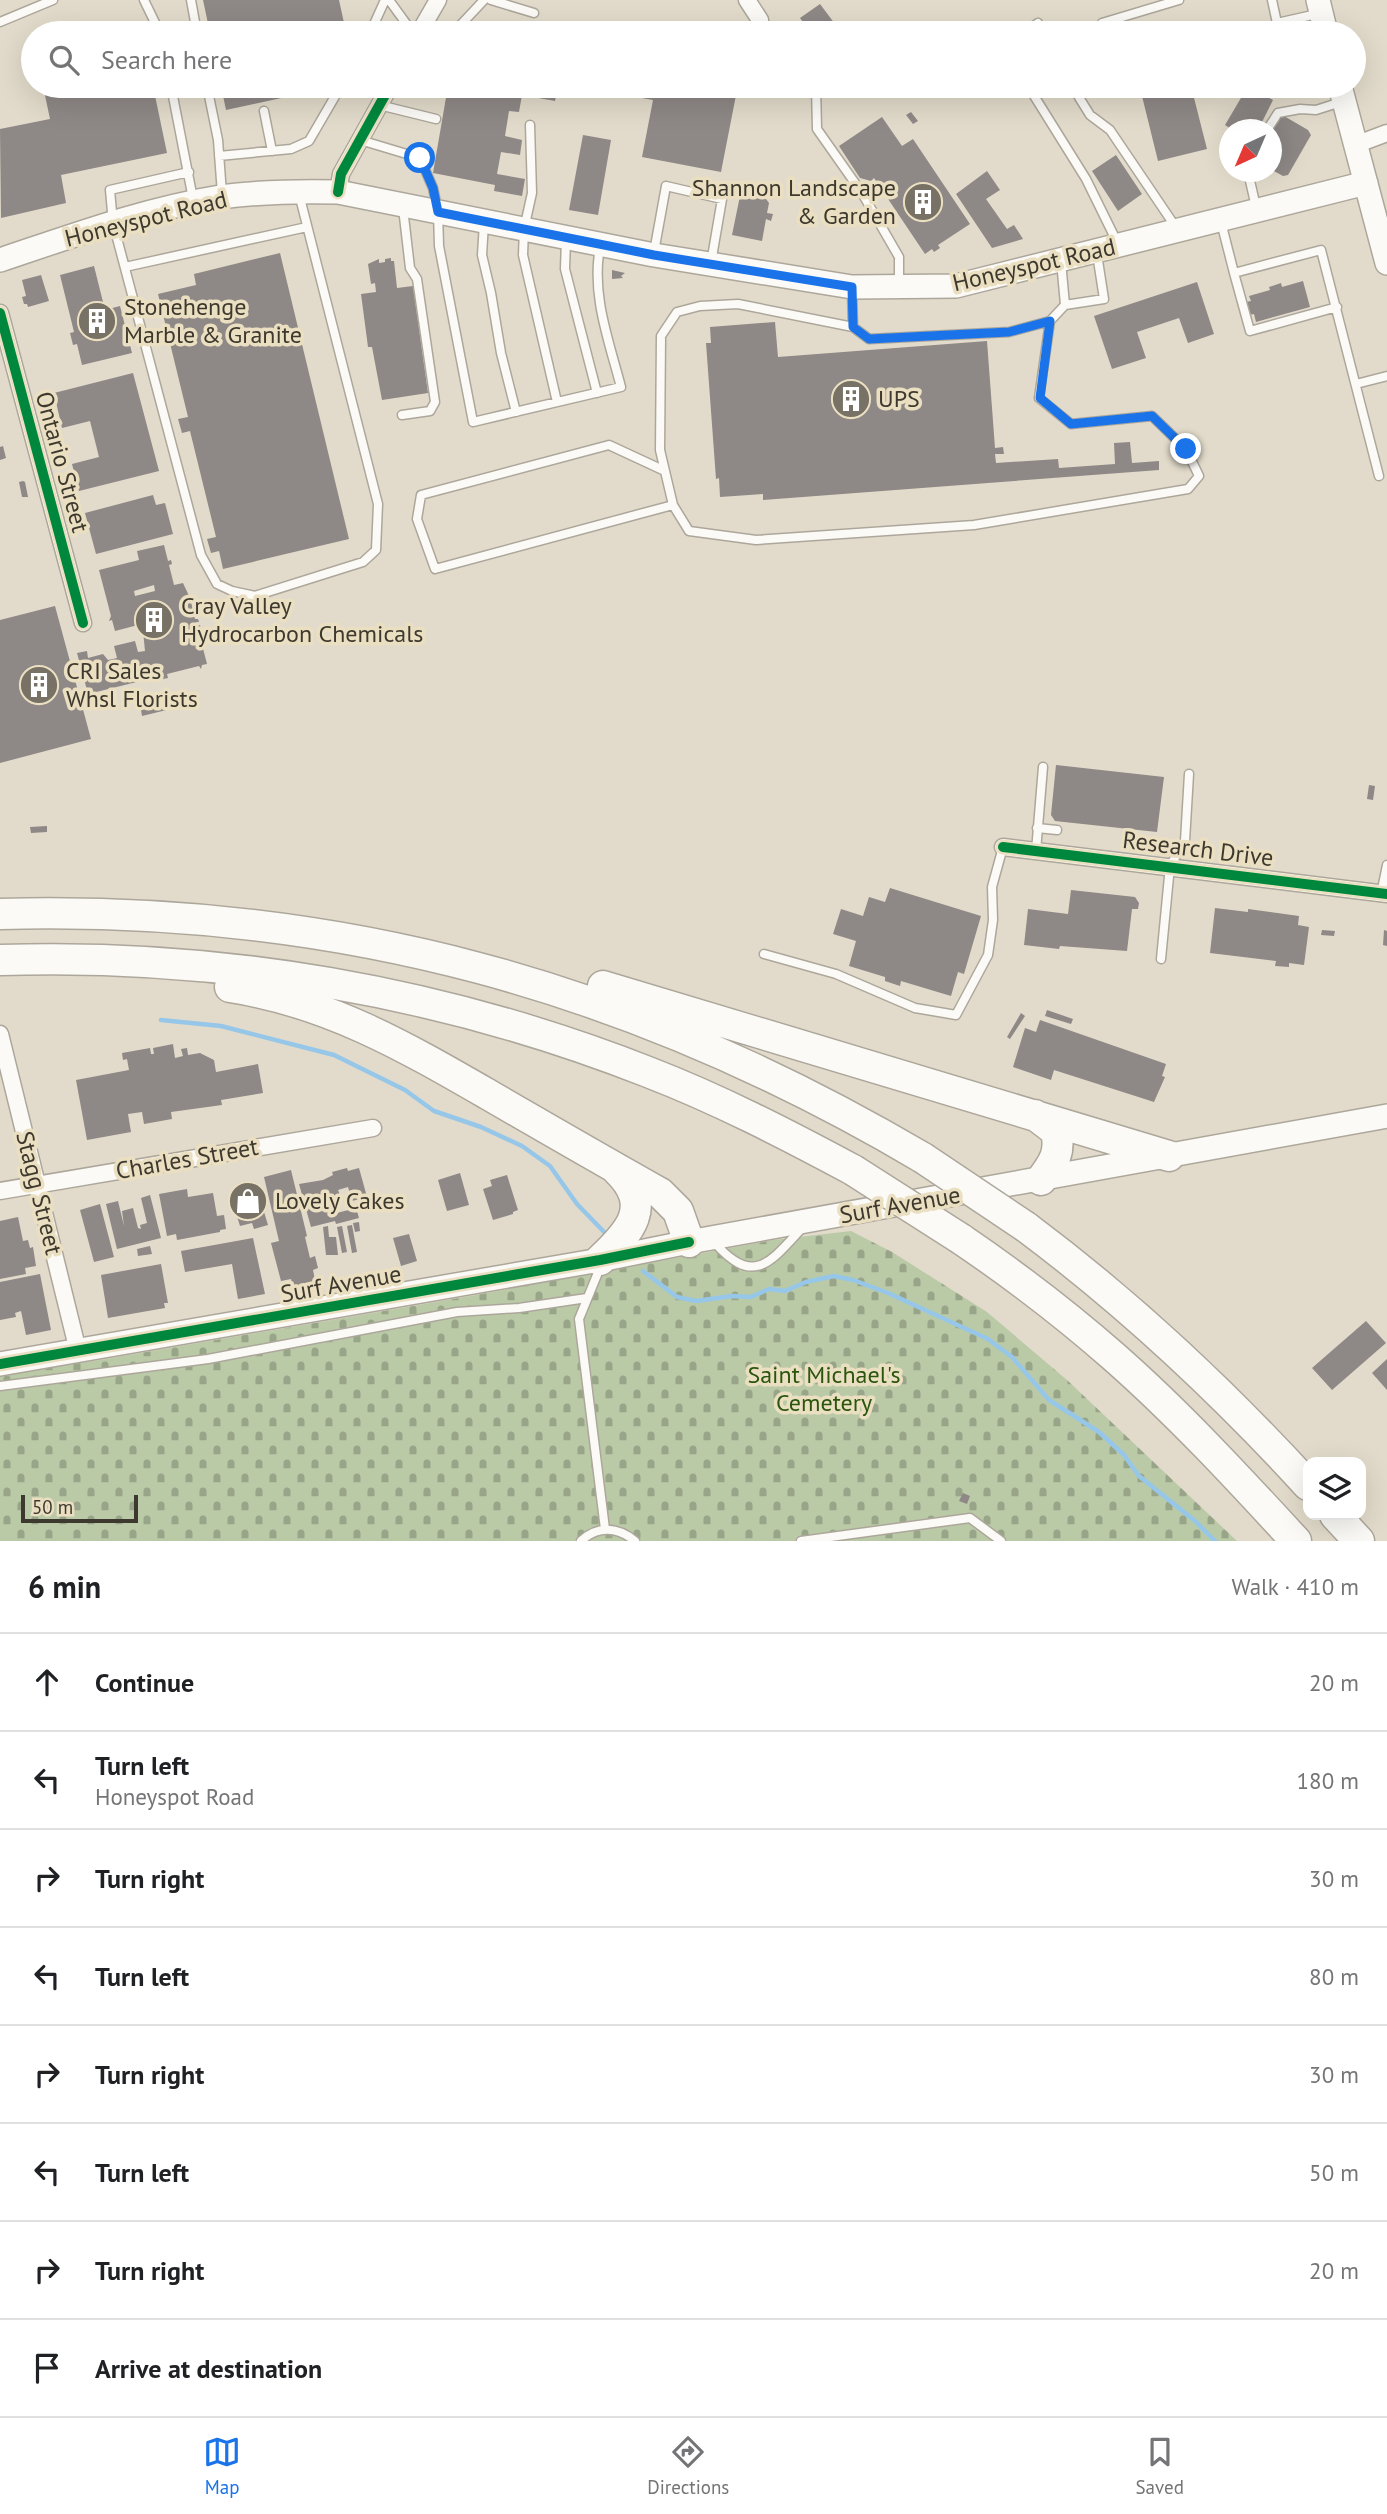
<!DOCTYPE html>
<html lang="en">
<head>
<meta charset="utf-8">
<style>
	:root { --surface:#fff; --page:#f6f6f6; --text:#202124; --muted:#757577; --line:#e0e0e0; --accent:#1a73e8 }
	body { margin:0; font-family:"PT Sans",sans-serif; background:var(--page); color:var(--text) }
	.controls { position:absolute; right:21px; bottom:21px; display:grid; overflow:hidden; border-radius:14px; box-shadow:0 7px 28px #0002 }
	.controls button { width:63px; height:63px; display:grid; place-items:center; padding:0; border:0; border-bottom:2px solid var(--line); background:var(--surface); color:var(--text); font:35px sans-serif }
	.compass { position:absolute; left:1219px; top:119px; width:63px; height:63px; border-radius:50%; background:var(--surface); box-shadow:0 7px 28px #0002; rotate:224deg }
	.scale { position:absolute; left:21px; bottom:18px; width:117px; box-sizing:border-box; padding-left:7px; border:4px solid #3e392e; border-top:0; font-size:19px; line-height:24px; white-space:nowrap; color:#3e392e; -webkit-text-stroke:5px #ebdfc2; paint-order:stroke }
	.stop { position:absolute; width:21px; height:21px; margin:-16px; border:5px solid #1a73e8; border-radius:50%; background:#fff }
	.stop.end { background:#1a73e8; border-color:#fff; box-shadow:0 2px 7px #0008 }
	.list { margin:0; padding:0; list-style:none }
	h2 { display:flex; justify-content:space-between; align-items:center; height:91px; margin:0; padding:0 28px; font-size:30px }
	h2 small { font-size:23px; font-weight:400; color:var(--muted) }
	.list li { display:grid; grid-template-columns:46px 1fr auto; gap:21px; align-items:center; box-sizing:border-box; height:98px; padding:0 28px; border-top:2px solid var(--line) }
	.list b { display:block; font-size:26px; white-space:nowrap }
	.list p { margin:0; font-size:23px; white-space:nowrap; color:var(--muted) }
	.list em { font-size:23px; font-style:normal; color:var(--muted) }
	.icon { flex:none; width:38px; height:38px; fill:none; stroke:currentColor; stroke-width:2; stroke-linecap:round; stroke-linejoin:round }
	.map { position:relative; flex:none; width:1387px; height:1541px; overflow:hidden }
	.search { position:absolute; background:var(--surface); box-shadow:0 7px 28px #0002; left:21px; right:21px; top:21px; height:77px; display:flex; align-items:center; gap:18px; box-sizing:border-box; padding:0 24px; border-radius:38px; color:var(--muted); font-size:26px }
	.sheet { height:875px; background:var(--surface) }
	nav { display:flex; justify-content:space-around; align-items:center; box-sizing:border-box; height:98px; border-top:2px solid var(--line); background:var(--surface); font-size:19px; color:var(--muted) }
	nav a { display:grid; justify-items:center; gap:4px }
	nav .on { color:var(--accent) }
	.map>svg:first-child { display:block }
	.cemetery { fill:url(#cemetery-stones) }
	.lines { fill:none; stroke-linecap:round; stroke-linejoin:round }
	.stream { stroke:#96c7e9; stroke-width:4.5 }
	.building { fill:#8e8886; fill-rule:evenodd }
	.lane-casing { stroke:#ada79b; stroke-width:11 }
	.street-casing { stroke:#ada79b; stroke-width:19 }
	.secondary-casing { stroke:#ada79b; stroke-width:26 }
	.highway-casing { stroke:#ada79b; stroke-width:33 }
	.lane { stroke:#fbfaf7; stroke-width:8 }
	.street { stroke:#fbfaf7; stroke-width:16 }
	.secondary { stroke:#fbfaf7; stroke-width:23 }
	.highway { stroke:#fbfaf7; stroke-width:30 }
	.highway-bridge-casing { stroke:#ada79b; stroke-width:33; stroke-linecap:butt }
	.highway-bridge { stroke:#fbfaf7; stroke-width:30 }
	.cycleway-casing { stroke:#ebdfc2; stroke-width:15 }
	.cycleway { stroke:#00873e; stroke-width:10 }
	.route { stroke:#1a73e8; stroke-width:9 }
	.labels { text-anchor:middle; stroke-width:7; stroke-linejoin:round; paint-order:stroke }
	.poi-label { font-size:24px; fill:#3e392e; stroke:#ebdfc2; text-anchor:start }
	.street-label { font-size:24px; fill:#3e392e; stroke:#ebdfc2 }
	.park-label { font-size:24px; fill:#2a550d; stroke:#ebdfc2 }
</style>
</head>
<body>
<div class="map">
<svg width="1387" height="1541" viewBox="0 0 1387 1541">
	<defs>
		<pattern id="cemetery-stones" width="16" height="16" patternUnits="userSpaceOnUse" patternTransform="scale(1.75)"><rect width="16" height="16" fill="#bacaa7"/><path d="M2 7V4a2 2 0 0 1 4 0v3zM10 15v-3a2 2 0 0 1 4 0v3z" fill="#99a588"/></pattern>
	</defs>
	<rect width="100%" height="100%" fill="#e2dbcb"/>
	<path class="cemetery" d="M851 1231 892 1252 987 1312 1067 1380 1237 1541H0V1375L100 1360 476 1295 773 1240Z"/>
	<g class="lines">
		<path class="stream" d="M161 1020 221 1026 334 1055 405 1090 434 1111 481 1127 522 1146 550 1166 577 1204 607 1235
			M643 1271 677 1297 696 1301 732 1296 751 1297 769 1289 785 1291 806 1282 834 1276 853 1280 888 1293 988 1339 1012 1357 1049 1400 1099 1432 1124 1455 1139 1476 1195 1521 1215 1541"/>
	</g>
	<path class="building" d="M203 0H339L346 32 210 33Z
		M820 4 838 28 831 33H806L802 27 805 25 800 18Z
		M43 86H153L167 153 61 175 66 203 1 218 0 129 50 119Z
		M221 86H293L295 95 226 110Z
		M448 86H558L555 101 522 95 519 112 509 111 505 136 522 140 520 155 501 152 497 174 525 179 522 196 494 191 495 185 433 173Z
		M645 86H723L737 90 721 172 642 157 653 100 642 98Z
		M1165 86H1191L1207 149 1158 161 1141 92Z
		M1248 86 1273 100 1258 130H1233L1225 125Z
		M911 112 918 121 913 124 906 115Z
		M1284 116 1308 130 1311 135 1288 175 1283 176 1272 170V131L1279 117Z
		M882 117 902 146 913 139 970 224 938 245 940 248 934 252 932 249 925 254 874 178 871 181 860 178 839 146Z
		M583 135 611 140 598 215 569 210Z
		M1116 155 1142 194 1118 211 1092 171Z
		M987 171 1000 190 986 199 1007 229 1014 225 1023 239 992 248 956 194Z
		M741 191 763 195 769 203 767 213 773 214 771 221 766 219 762 241 732 235Z
		M280 253 349 539 223 569 219 551 211 553 207 539 216 537 190 431 182 433 178 419 188 417 158 294 196 285 194 274Z
		M391 258V261H394L397 288 413 286 428 393 382 400 372 347H368L361 294 376 292 375 283 371 284 368 264 379 259V263L385 262V259Z
		M94 266 105 310 120 306 132 353 82 365 77 344 73 345 70 333 74 332 60 275Z
		M612 270 625 273 621 276 623 278 612 279Z
		M41 275 49 301 28 307 27 304H24L22 297 26 296 22 280Z
		M1303 281 1310 307 1256 322 1254 314 1249 315 1246 302 1251 301 1249 296 1270 290 1269 287 1281 283 1282 287Z
		M1197 282 1214 334 1188 343 1179 318 1137 332 1146 358 1112 369 1094 316Z
		M775 322 778 357 987 341 995 448 1003 447 1004 454H995L996 463 1058 459 1059 468 1115 464 1114 443 1130 442 1132 463 1159 461V470L763 500V494L720 497 719 478 716 479 706 343H711L710 327Z
		M133 373 159 471 79 491 72 464 99 457 90 421 62 428 54 393Z
		M3 446 6 458 0 460V447Z
		M23 481 25 482 28 497H22L19 482Z
		M153 495 156 505 165 503 173 534 96 554 85 513Z
		M164 545 168 561 171 560 172 564 169 565 174 585 183 583 190 598 193 597 191 602 195 619H198L199 622H196L197 626 200 625 201 629H198L207 664 202 665 201 669 199 666 167 674 168 678 158 680 157 677 88 694 77 653 87 651 88 658 103 654 108 660 117 658 114 646 135 641 138 652 145 651 143 631 140 632 138 625 115 631 112 620 109 621 111 616 99 570 139 560 137 551ZM154 585 155 591 135 596 134 591Z
		M55 606 91 739 0 763V620Z
		M172 694 174 696 184 694 187 705 142 716 140 704 169 697 168 695Z
		M1056 765 1164 777 1157 832 1055 821 1051 815Z
		M1369 785 1375 786 1373 800 1367 799Z
		M47 826V832L31 833 30 827Z
		M890 888 981 916 964 974 958 972 951 996 901 981 900 986 885 981V977L849 966 856 941 833 934 841 909 863 916 869 897 885 902Z
		M1071 890 1135 897 1139 903 1138 909H1132L1127 951 1060 946 1059 949 1024 945 1028 909 1068 914Z
		M1215 908 1248 912V909L1299 916 1298 925 1309 927 1304 965 1289 963V967L1275 966 1276 961 1210 953Z
		M1322 930 1335 931 1334 936 1321 935Z
		M1384 930 1387 931V946L1383 945Z
		M1047 1010 1073 1019 1071 1024 1045 1016Z
		M1021 1013 1025 1016 1010 1039 1007 1037Z
		M1040 1020 1166 1064 1162 1076 1165 1077 1154 1102 1054 1070 1051 1080 1013 1067 1025 1028 1036 1032Z
		M173 1044 175 1058 183 1056 181 1049 187 1048 188 1055 200 1053 214 1060 216 1072 258 1064 263 1093 221 1100 222 1105 171 1112 172 1119 144 1124 142 1112 128 1114 131 1132 87 1140 76 1080 129 1070 127 1059 123 1060 122 1053 150 1048 151 1054H154L153 1048Z
		M347 1168 348 1171 359 1168 367 1197 352 1201 348 1187 338 1190 340 1195 329 1198 333 1214 356 1208 359 1218 336 1224 335 1221 311 1227 299 1184 323 1180 333 1175 332 1172Z
		M291 1170 307 1236 305 1237 310 1258 315 1256 318 1268 313 1270 317 1290 295 1295 291 1279 281 1281 271 1243 279 1241 264 1177Z
		M460 1173 469 1205 447 1211 438 1180Z
		M507 1175 518 1210 513 1212V1214L493 1220 483 1189 492 1186 490 1180Z
		M187 1189 188 1197 213 1193 217 1216 224 1215 226 1229 220 1230V1232L177 1240 176 1234 167 1236 159 1194Z
		M258 1192 268 1225 254 1229 252 1223 240 1226 232 1200 236 1195 241 1197Z
		M150 1195 161 1238 117 1249 106 1204 118 1201 124 1226 122 1211 133 1208 138 1228 141 1229 140 1225 147 1223 141 1198Z
		M100 1204 114 1257 94 1262 80 1210Z
		M18 1217 23 1241 28 1240 30 1248 33 1247 36 1266 25 1268 26 1274 0 1279V1221Z
		M359 1222 360 1231 355 1232 353 1223Z
		M352 1225 357 1252 352 1253 347 1226Z
		M328 1226 329 1237H336L338 1255H326L323 1227Z
		M342 1226 347 1252 342 1253 337 1227Z
		M409 1234 417 1261 401 1266 393 1238Z
		M253 1238 265 1294 238 1299 232 1264 185 1272 181 1251Z
		M150 1246 152 1254 138 1256 137 1249Z
		M161 1264 168 1303H164L165 1308 108 1318 101 1275Z
		M40 1274 51 1330 26 1335 21 1311 15 1313 16 1317 0 1320V1282Z
		M1366 1321 1386 1343 1332 1390 1312 1368Z
		M1387 1359V1390L1372 1373Z
		M963 1493 970 1496 967 1504 959 1501Z"/>
	<g class="lines">
		<g class="lane-casing">
			<path id="lane" d="M144 0 160 33
				M191 0 197 33
				M389 0 413 33
				M491 0 534 13
				M1272 0 1277 23 1317 14
				M0 22 53 0
				M1102 23 1179 0
				M370 33 385 0
				M453 33 484 0
				M1024 33 1038 23 1043 33
				M1264 33 1277 23
				M171 86 193 199
				M207 86 218 140 222 194
				M816 86 817 129 862 193 899 257V284
				M1028 86 1086 179 1117 242
				M1072 86 1090 115 1110 130 1177 229
				M379 105 436 119
				M264 111 272 151
				M530 125 532 193 524 229 523 255 557 402
				M1267 130 1278 113 1300 109 1316 110 1341 102
				M360 140 420 158 433 188 438 212 439 246 473 422 621 387C609 341 591 295 600 247
				M219 156 291 149 309 141 341 86
				M189 172 110 190 113 223 201 555 217 584 232 591 255 596 363 562 376 550 378 504 299 194
				M1248 172 1256 207
				M1221 222 1234 273 1321 250 1379 476
				M484 223 482 255 491 293 501 353 516 412
				M566 239 565 269 597 393
				M654 252 666 186 722 199 711 263
				M125 267 307 227
				M1234 273 1250 331 1337 307
				M852 290 853 327 738 304 700 306 677 312 661 336 660 450 673 505 689 531 756 540 974 525 1188 489 1199 476 1186 449 1152 416 1071 424 1039 398 1050 321 1065 305 1061 261
				M1065 305 1104 299 1097 254
				M853 327 869 339 1009 332 1050 321
				M1356 384 1387 376
				M402 415 430 411 435 402 417 279 410 268 403 208
				M665 471 609 445 421 495 417 519 435 569 673 505
				M1037 828 1057 830
				M1036 851 1043 767
				M1381 894 1387 865
				M764 954 836 974 915 1008 956 1015 988 955 993 920 992 887 1003 847
				M1161 959 1170 866 1185 841 1189 774
				M714 1242C753 1287 770 1263 802 1228
				M599 1264 597 1275 579 1319 605 1529
				M0 1386 208 1359 457 1312 519 1308 587 1298
				M581 1541C598 1525 618 1527 635 1541
				M801 1541 970 1518 1001 1541"/>
		</g>
		<g class="street-casing">
			<path id="street" d="M747 0 760 20
				M419 33 438 0
				M1355 145 1387 133
				M338 192 341 174 390 86
				M0 313 83 623
				M1003 847 1387 894
				M0 1034 78 1351
				M0 1191 373 1128"/>
		</g>
		<g class="secondary-casing">
			<path id="secondary" d="M1318 0 1326 33
				M1340 86 1387 263
				M0 260C72 236 145 209 220 197 259 192 299 191 338 192L654 255 852 287 956 286 1366 183
				M0 1364 600 1260 689 1242 1387 1116"/>
		</g>
		<g class="highway-casing">
			<path id="highway" d="M0 914C338 905 632 986 923 1158
				M0 960C221 953 442 991 648 1072 718 1099 786 1134 853 1170
				M603 986 1169 1156
				M230 987C328 1002 404 1046 489 1095 546 1128 603 1161 660 1193L678 1211 689 1242
				M1035 1115 1056 1131C1061 1152 1054 1163 1041 1180
				M1026 1227C1129 1304 1221 1390 1308 1485
				M961 1239C1014 1275 1065 1314 1113 1356 1178 1413 1237 1477 1296 1541
				M600 1260C630 1232 654 1206 617 1170
				M1335 1515 1359 1541"/>
		</g>
		<use href="#lane" class="lane"/>
		<use href="#street" class="street"/>
		<use href="#secondary" class="secondary"/>
		<use href="#highway" class="highway"/>
		<g class="highway-bridge-casing">
			<path id="highway-bridge" d="M923 1158 1026 1227
				M853 1170 961 1239"/>
		</g>
		<use href="#highway-bridge" class="highway-bridge"/>
		<g class="cycleway-casing">
			<path id="cycleway" d="M338 192 341 174 390 86
				M0 313 83 623
				M1003 847 1387 894
				M0 1364 600 1260 689 1242"/>
		</g>
		<use href="#cycleway" class="cycleway"/>
	</g>
	<g class="lines">
		<path class="route" d="M420 158 433 188 438 212 654 255 852 287 853 327 869 339 1009 332 1050 321 1040 398 1071 424 1152 416 1186 449"/>
	</g>
	<defs>
		<g id="building-disc" transform="scale(2.0125)"><circle r="9.5" fill="#777265" stroke="#ebdfc2"/><path d="M-4-6H4V6H1V3H-1V6H-4ZM-2.5-4.3h1.7v1.8h-1.7ZM.8-4.3h1.7v1.8H.8ZM-2.5-1h1.7V.8h-1.7ZM.8-1h1.7V.8H.8Z" fill="#fff"/></g>
		<g id="shop-disc" transform="scale(2.0125)"><circle r="9.5" fill="#777265" stroke="#ebdfc2"/><path d="M-5-2.5h2.3a2.7 3.5 0 0 1 5.4 0H5L5.5 6h-11ZM-1.5-2.5h3a1.5 2.3 0 0 0-3 0Z" fill="#fff"/></g>
	</defs>
	<g fill-rule="evenodd">
		<use href="#building-disc" x="923" y="202"/>
		<use href="#building-disc" x="97" y="321"/>
		<use href="#building-disc" x="851" y="399"/>
		<use href="#building-disc" x="154" y="620"/>
		<use href="#building-disc" x="39" y="685"/>
		<use href="#shop-disc" x="248" y="1201"/>
	</g>
	<g class="labels">
		<g class="poi-label">
			<text x="896" y="196" text-anchor="end">Shannon Landscape<tspan x="896" dy="28">&amp; Garden</tspan></text>
			<text x="124" y="315">Stonehenge<tspan x="124" dy="28">Marble &amp; Granite</tspan></text>
			<text x="878" y="407">UPS</text>
			<text x="181" y="614">Cray Valley<tspan x="181" dy="28">Hydrocarbon Chemicals</tspan></text>
			<text x="66" y="679">CRI Sales<tspan x="66" dy="28">Whsl Florists</tspan></text>
			<text x="275" y="1209">Lovely Cakes</text>
		</g>
		<g class="street-label">
			<text transform="translate(146 219) rotate(-14)" y="8">Honeyspot Road</text>
			<text transform="translate(1034 265) rotate(-13)" y="8">Honeyspot Road</text>
			<text transform="translate(62 462) rotate(75)" y="8">Ontario Street</text>
			<text transform="translate(1198 849) rotate(7)" y="8">Research Drive</text>
			<text transform="translate(187 1159) rotate(-10)" y="8">Charles Street</text>
			<text transform="translate(39 1193) rotate(76)" y="8">Stagg Street</text>
			<text transform="translate(900 1205) rotate(-10)" y="8">Surf Avenue</text>
			<text transform="translate(341 1284) rotate(-10)" y="8">Surf Avenue</text>
		</g>
		<g class="park-label">
			<text x="824" y="1383">Saint Michael's<tspan x="824" dy="28">Cemetery</tspan></text>
		</g>
	</g>
</svg>
<div class="controls">
<button><svg class="icon" aria-label="layers" viewBox="0 0 24 24"><path d="M12 4l9 5-9 5-9-5zM3 14l9 5 9-5"/></svg></button>
</div>
<svg class="compass" viewBox="-18 -18 36 36"><path d="M0-13l5 13h-10z" fill="#e53935"/><path d="M0 13l5-13h-10z" fill="#757577"/></svg>
<div class="scale">50 m</div>
<div class="stop" style="left:420px;top:158px"></div>
<div class="stop end" style="left:1186px;top:449px"></div>
<div class="search"><svg class="icon" aria-label="search" viewBox="0 0 24 24"><circle cx="10" cy="10" r="6"/><path d="M15 15l6 6"/></svg>Search here</div>
</div>
<section class="sheet">
<h2>6 min<small>Walk · 410 m</small></h2>
<ul class="list">
<li><svg class="icon" aria-label="ahead" viewBox="0 0 24 24"><path d="M12 20V5M6 11l6-6 6 6"/></svg><div><b>Continue</b></div><em>20 m</em></li>
<li><svg class="icon" aria-label="left" viewBox="0 0 24 24"><path d="M17 20v-9H6M10 6l-5 5 5 5"/></svg><div><b>Turn left</b><p>Honeyspot Road</p></div><em>180 m</em></li>
<li><svg class="icon" aria-label="right" viewBox="0 0 24 24"><path d="M7 20v-9h11M14 6l5 5-5 5"/></svg><div><b>Turn right</b></div><em>30 m</em></li>
<li><svg class="icon" aria-label="left" viewBox="0 0 24 24"><path d="M17 20v-9H6M10 6l-5 5 5 5"/></svg><div><b>Turn left</b></div><em>80 m</em></li>
<li><svg class="icon" aria-label="right" viewBox="0 0 24 24"><path d="M7 20v-9h11M14 6l5 5-5 5"/></svg><div><b>Turn right</b></div><em>30 m</em></li>
<li><svg class="icon" aria-label="left" viewBox="0 0 24 24"><path d="M17 20v-9H6M10 6l-5 5 5 5"/></svg><div><b>Turn left</b></div><em>50 m</em></li>
<li><svg class="icon" aria-label="right" viewBox="0 0 24 24"><path d="M7 20v-9h11M14 6l5 5-5 5"/></svg><div><b>Turn right</b></div><em>20 m</em></li>
<li><svg class="icon" aria-label="arrive" viewBox="0 0 24 24"><path d="M6 21V4h12l-3 4 3 4H6"/></svg><div><b>Arrive at destination</b></div></li>
</ul>
</section>
<nav>
<a class="on"><svg class="icon" aria-label="map" viewBox="0 0 24 24"><path d="M3 6l6-2 6 2 6-2v14l-6 2-6-2-6 2zM9 4v14M15 6v14"/></svg>Map</a>
<a><svg class="icon" aria-label="directions" viewBox="0 0 24 24"><path d="M12 3l9 9-9 9-9-9zM9 14v-3h6M13 9l2 2-2 2"/></svg>Directions</a>
<a><svg class="icon" aria-label="saved" viewBox="0 0 24 24"><path d="M7 4h10v16l-5-4-5 4z"/></svg>Saved</a>
</nav>
</body>
</html>
